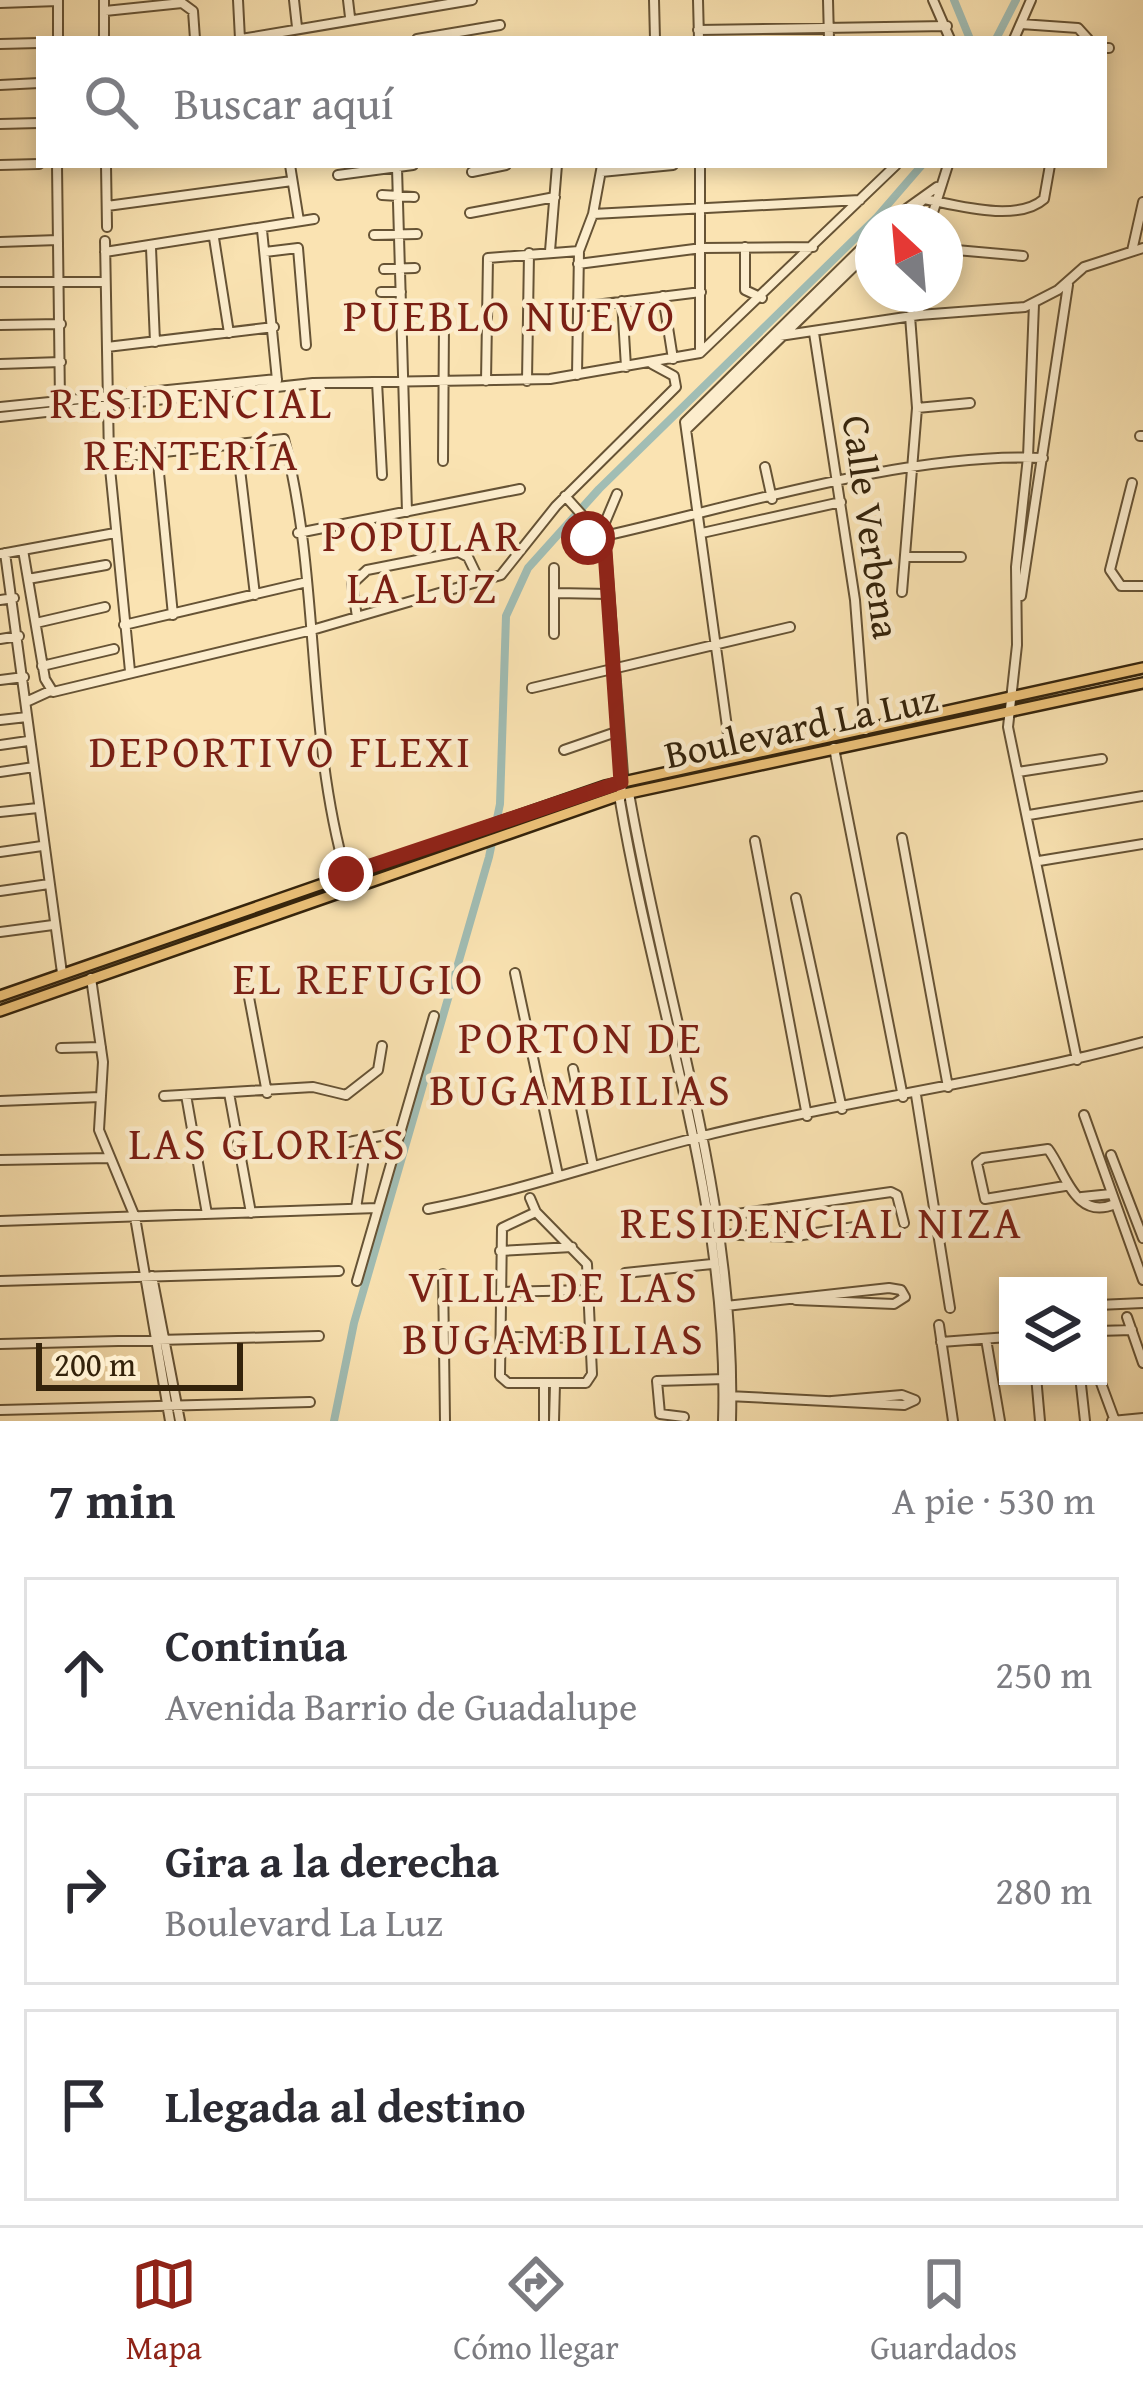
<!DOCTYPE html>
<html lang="es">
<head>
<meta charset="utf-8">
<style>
	:root { --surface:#fff; --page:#f2f2f3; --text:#2b2b33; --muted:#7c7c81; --line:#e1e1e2; --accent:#8f2418 }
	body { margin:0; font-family:"Gentium Book Plus",serif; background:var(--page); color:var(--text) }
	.controls { position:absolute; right:36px; bottom:36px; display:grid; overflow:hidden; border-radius:0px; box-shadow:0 6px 18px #0003 }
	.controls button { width:108px; height:108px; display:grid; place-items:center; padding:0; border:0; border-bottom:3px solid var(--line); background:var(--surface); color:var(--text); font:60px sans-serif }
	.compass { position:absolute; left:855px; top:204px; width:108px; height:108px; border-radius:50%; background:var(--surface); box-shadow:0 6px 18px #0003; rotate:334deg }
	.scale { position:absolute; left:36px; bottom:30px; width:207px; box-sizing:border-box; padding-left:12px; border:6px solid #34230b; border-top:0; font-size:33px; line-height:42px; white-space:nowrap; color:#34230b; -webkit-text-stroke:9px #fcedcd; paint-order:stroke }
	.stop { position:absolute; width:36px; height:36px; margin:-27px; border:9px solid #8f2418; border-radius:50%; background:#fff }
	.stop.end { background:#8f2418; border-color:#fff; box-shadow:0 3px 12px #0008 }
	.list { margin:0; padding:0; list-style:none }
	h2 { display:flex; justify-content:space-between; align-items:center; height:156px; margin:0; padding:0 48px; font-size:51px }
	h2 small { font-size:39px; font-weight:400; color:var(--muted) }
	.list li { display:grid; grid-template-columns:78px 1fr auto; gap:36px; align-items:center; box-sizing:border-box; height:192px; margin:0 24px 24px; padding:0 24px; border:3px solid var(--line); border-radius:0px }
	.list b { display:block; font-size:45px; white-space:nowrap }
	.list p { margin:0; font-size:39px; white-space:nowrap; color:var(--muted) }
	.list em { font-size:39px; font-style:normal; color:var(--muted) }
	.icon { flex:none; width:66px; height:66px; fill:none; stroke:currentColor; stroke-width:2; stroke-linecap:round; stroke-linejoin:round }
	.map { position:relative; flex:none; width:1143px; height:1421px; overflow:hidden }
	.search { position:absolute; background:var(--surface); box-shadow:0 6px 18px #0003; left:36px; right:36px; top:36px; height:132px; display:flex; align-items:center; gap:30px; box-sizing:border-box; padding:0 42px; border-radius:0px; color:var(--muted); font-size:45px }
	.sheet { height:804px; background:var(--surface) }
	nav { display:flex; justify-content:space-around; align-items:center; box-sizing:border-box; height:168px; border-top:3px solid var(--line); background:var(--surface); font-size:33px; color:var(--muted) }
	nav a { display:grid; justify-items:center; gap:6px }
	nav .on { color:var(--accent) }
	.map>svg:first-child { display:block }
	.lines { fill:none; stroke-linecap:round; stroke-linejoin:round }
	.canal { stroke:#a1bdb4; stroke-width:8 }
	.minor-casing { stroke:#665335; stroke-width:12 }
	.major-casing { stroke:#34230b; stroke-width:14 }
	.minor { stroke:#fcedcd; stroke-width:8 }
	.major { stroke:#edc279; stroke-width:9 }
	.route { stroke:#8f2418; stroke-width:15 }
	.labels { text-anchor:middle; stroke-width:9; stroke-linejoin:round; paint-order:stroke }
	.street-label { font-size:39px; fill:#34230b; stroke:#fcedcd }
	.quarter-label { font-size:45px; letter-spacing:3px; fill:#7a1f14; stroke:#fcedcd }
</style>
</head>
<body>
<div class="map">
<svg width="1143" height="1421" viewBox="0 0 1143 1421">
	<rect width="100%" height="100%" fill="#fae3b2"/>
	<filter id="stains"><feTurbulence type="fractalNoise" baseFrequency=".00167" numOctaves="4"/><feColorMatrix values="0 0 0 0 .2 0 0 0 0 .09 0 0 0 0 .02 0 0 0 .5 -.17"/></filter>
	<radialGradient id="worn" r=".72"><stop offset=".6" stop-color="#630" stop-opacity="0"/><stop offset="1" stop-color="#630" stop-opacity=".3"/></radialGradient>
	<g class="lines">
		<path class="canal" d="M954 0 970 39
			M996 39 1016 0
			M334 1421 354 1323 489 857 500 804 506 616 528 568 599 489 877 217 922 165"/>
		<g class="minor-casing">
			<path id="minor" d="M238 0 240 39
				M294 0 297 27
				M348 0 350 17
				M654 0 655 39
				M698 0 699 39
				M828 0 829 39
				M933 0 950 39
				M0 3 58 1
				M105 11 182 3 193 11 195 39
				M1021 24 1078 28 1088 39
				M698 30 947 26
				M58 39V0
				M104 39V0
				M241 39 472 0
				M417 39 500 25
				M1014 39 1031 0
				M0 44 39 43
				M1104 48H1109
				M0 85 39 83
				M0 124 39 123
				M0 165 39 164
				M57 165 60 401
				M106 165 107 227
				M290 165 299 221
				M397 168 407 512
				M472 172 506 165
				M601 172 673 165
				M338 175 413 165
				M382 195 414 197
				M107 206 292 181
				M470 213 555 197
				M593 214 860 200
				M888 222 937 187
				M899 222 924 199C956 205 1017 223 1044 199L1050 165
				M930 222 948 165
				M262 230 277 380
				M374 235 417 234
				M214 238 229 333
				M105 241 109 458 130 671
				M0 242 58 240
				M745 247V290L762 298
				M151 248 155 342
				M945 249 1023 256
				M550 251 557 165
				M1132 251 1143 202
				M105 252 314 219
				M265 252 298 248 306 345
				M578 264 702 248 813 247
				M384 269 415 268
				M0 282H105
				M381 292H401
				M663 296 673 359
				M622 301 626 367
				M1034 304 1028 457 1016 567 1017 645 1008 727 1077 1060
				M402 307 418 308
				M579 307 701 292
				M919 315 920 294
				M0 325 61 324
				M814 333 855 600 865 730
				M773 337 919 315 1025 307 1058 290 1084 267 1143 248
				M107 347 274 327
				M700 353V165
				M0 364 61 362
				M577 375 579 251 593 214 602 165
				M486 381 488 258 579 251
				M527 381 529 253
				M377 382 382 475
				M0 407 277 379
				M917 408 970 403
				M0 417 313 383 550 379 700 353 896 165
				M687 429 873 248
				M1140 436H1143
				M237 444 255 595
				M157 453 173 615
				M109 458 284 439C321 581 305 731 346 874
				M443 461 444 323
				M765 467 772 499
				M1132 483 1110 570 1121 586H1143
				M617 494 604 525 623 774 620 801C655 1007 730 1209 723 1421
				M565 496 583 516 604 525
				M588 518 585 538 604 536C737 506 909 452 1043 458
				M298 533 520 489
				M702 533 841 502
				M23 550 45 679 53 692 312 630 501 575 556 506 676 387 674 376 652 364
				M5 553 62 973
				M1 554 115 533
				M906 557H961
				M554 568V634
				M28 579 106 565
				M902 592 917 408 910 316
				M556 593 609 594
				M1021 596 1068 285
				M0 600 14 598
				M357 617 352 584 367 570 458 552 468 557 480 582
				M36 623 105 607
				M124 625 307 582
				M0 639 19 636
				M42 666 114 649
				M0 680 24 677
				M532 688 790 627
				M26 702 50 691
				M0 720 27 717
				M0 745 28 741
				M834 748 903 1097
				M564 750 619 731
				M731 756 685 422 873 237
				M0 772 34 767
				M1018 772 1102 759
				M629 793C665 1002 737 1205 731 1421
				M0 812 38 808
				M1029 815 1143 796
				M902 838 948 1087
				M755 841 807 1116
				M0 852 42 846
				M1039 861 1143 844
				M0 891 49 884
				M796 898 842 1109
				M0 932 53 925
				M515 973 558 1175
				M91 978 103 1062 99 1130 135 1217 170 1421
				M248 992 267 1093
				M61 1048 101 1047
				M573 1069 593 1166
				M229 1093 251 1213
				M186 1095 207 1214
				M916 1095 950 1308
				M164 1096 313 1087 346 1095 378 1070 382 1046
				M0 1101 100 1097
				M1084 1115 1143 1280
				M343 1143 386 1135
				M1111 1155 1143 1238
				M0 1160 110 1158
				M1065 1186 985 1199 977 1163 983 1158 1048 1149C1066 1173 1075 1221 1115 1204
				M1082 1197 1111 1194
				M530 1198 536 1212 587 1264 592 1374 586 1383H508L500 1376 502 1228 536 1212
				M356 1208 367 1139
				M428 1209C522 1191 610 1159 703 1136 848 1100 998 1081 1143 1042
				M716 1217 891 1192 897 1195 904 1223
				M0 1221 377 1208
				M718 1234 790 1237 867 1225
				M500 1251 572 1247
				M625 1273 712 1264
				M443 1274 445 1421
				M152 1276 180 1421
				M0 1281 339 1271
				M357 1281 434 1016
				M501 1292 589 1290
				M1098 1305 1143 1303
				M726 1306 889 1288 901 1290 905 1297 894 1304 796 1300
				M1127 1317 1143 1363
				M939 1325 953 1421
				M1098 1331 1132 1330
				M501 1337 591 1338
				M986 1339 1000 1421
				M941 1342 1008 1337
				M0 1344 319 1336
				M1098 1375 1115 1421
				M1036 1376 1040 1421
				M1080 1376 1085 1421
				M728 1396 904 1405 915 1400 902 1395 832 1401
				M0 1410 310 1402
				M684 1417 660 1414 657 1381 725 1379
				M544 1421V1384
				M554 1421 555 1384
				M1112 1421 1143 1418"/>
		</g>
		<g class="major-casing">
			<path id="major" d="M0 996 605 786 1143 668
				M0 1011 620 795 1143 683"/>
		</g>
		<use href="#minor" class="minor"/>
		<use href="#major" class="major"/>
	</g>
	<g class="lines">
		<path class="route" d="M346 874 621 782 604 536 588 538"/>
	</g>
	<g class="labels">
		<g class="street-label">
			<text transform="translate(872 527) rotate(82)" y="14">Calle Verbena</text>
			<text transform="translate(801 726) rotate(-12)" y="14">Boulevard La Luz</text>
		</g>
		<g class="quarter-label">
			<text x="510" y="331">PUEBLO NUEVO</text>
			<text x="192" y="418">RESIDENCIAL<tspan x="192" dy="52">RENTERÍA</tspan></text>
			<text x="423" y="551">POPULAR<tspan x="423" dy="52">LA LUZ</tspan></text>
			<text x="281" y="767">DEPORTIVO FLEXI</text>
			<text x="359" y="994">EL REFUGIO</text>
			<text x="581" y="1053">PORTON DE<tspan x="581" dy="52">BUGAMBILIAS</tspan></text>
			<text x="268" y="1159">LAS GLORIAS</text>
			<text x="822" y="1238">RESIDENCIAL NIZA</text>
			<text x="554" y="1302">VILLA DE LAS<tspan x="554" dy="52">BUGAMBILIAS</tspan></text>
		</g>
	</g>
	<rect width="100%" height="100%" filter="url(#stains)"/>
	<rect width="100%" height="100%" fill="url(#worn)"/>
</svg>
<div class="controls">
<button><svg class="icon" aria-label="layers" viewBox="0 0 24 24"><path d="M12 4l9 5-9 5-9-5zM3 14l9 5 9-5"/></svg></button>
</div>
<svg class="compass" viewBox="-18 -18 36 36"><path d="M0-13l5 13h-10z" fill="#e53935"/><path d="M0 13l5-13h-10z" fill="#7c7c81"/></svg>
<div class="scale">200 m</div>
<div class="stop" style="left:588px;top:538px"></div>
<div class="stop end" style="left:346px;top:874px"></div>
<div class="search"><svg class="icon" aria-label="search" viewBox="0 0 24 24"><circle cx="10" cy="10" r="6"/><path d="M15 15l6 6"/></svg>Buscar aquí</div>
</div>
<section class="sheet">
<h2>7 min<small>A pie · 530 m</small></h2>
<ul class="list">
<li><svg class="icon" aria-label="ahead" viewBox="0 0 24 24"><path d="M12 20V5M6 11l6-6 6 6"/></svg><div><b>Continúa</b><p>Avenida Barrio de Guadalupe</p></div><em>250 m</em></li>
<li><svg class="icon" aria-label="right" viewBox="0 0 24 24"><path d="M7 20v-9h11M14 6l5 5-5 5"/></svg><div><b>Gira a la derecha</b><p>Boulevard La Luz</p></div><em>280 m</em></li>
<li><svg class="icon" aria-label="arrive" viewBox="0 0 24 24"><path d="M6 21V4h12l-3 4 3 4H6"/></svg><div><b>Llegada al destino</b></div></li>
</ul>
</section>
<nav>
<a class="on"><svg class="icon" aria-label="map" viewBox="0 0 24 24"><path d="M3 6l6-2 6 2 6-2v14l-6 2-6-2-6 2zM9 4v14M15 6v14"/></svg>Mapa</a>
<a><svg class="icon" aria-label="directions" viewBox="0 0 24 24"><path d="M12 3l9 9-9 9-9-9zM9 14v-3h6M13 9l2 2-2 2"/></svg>Cómo llegar</a>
<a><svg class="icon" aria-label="saved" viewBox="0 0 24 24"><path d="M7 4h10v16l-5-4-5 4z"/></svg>Guardados</a>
</nav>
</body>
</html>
